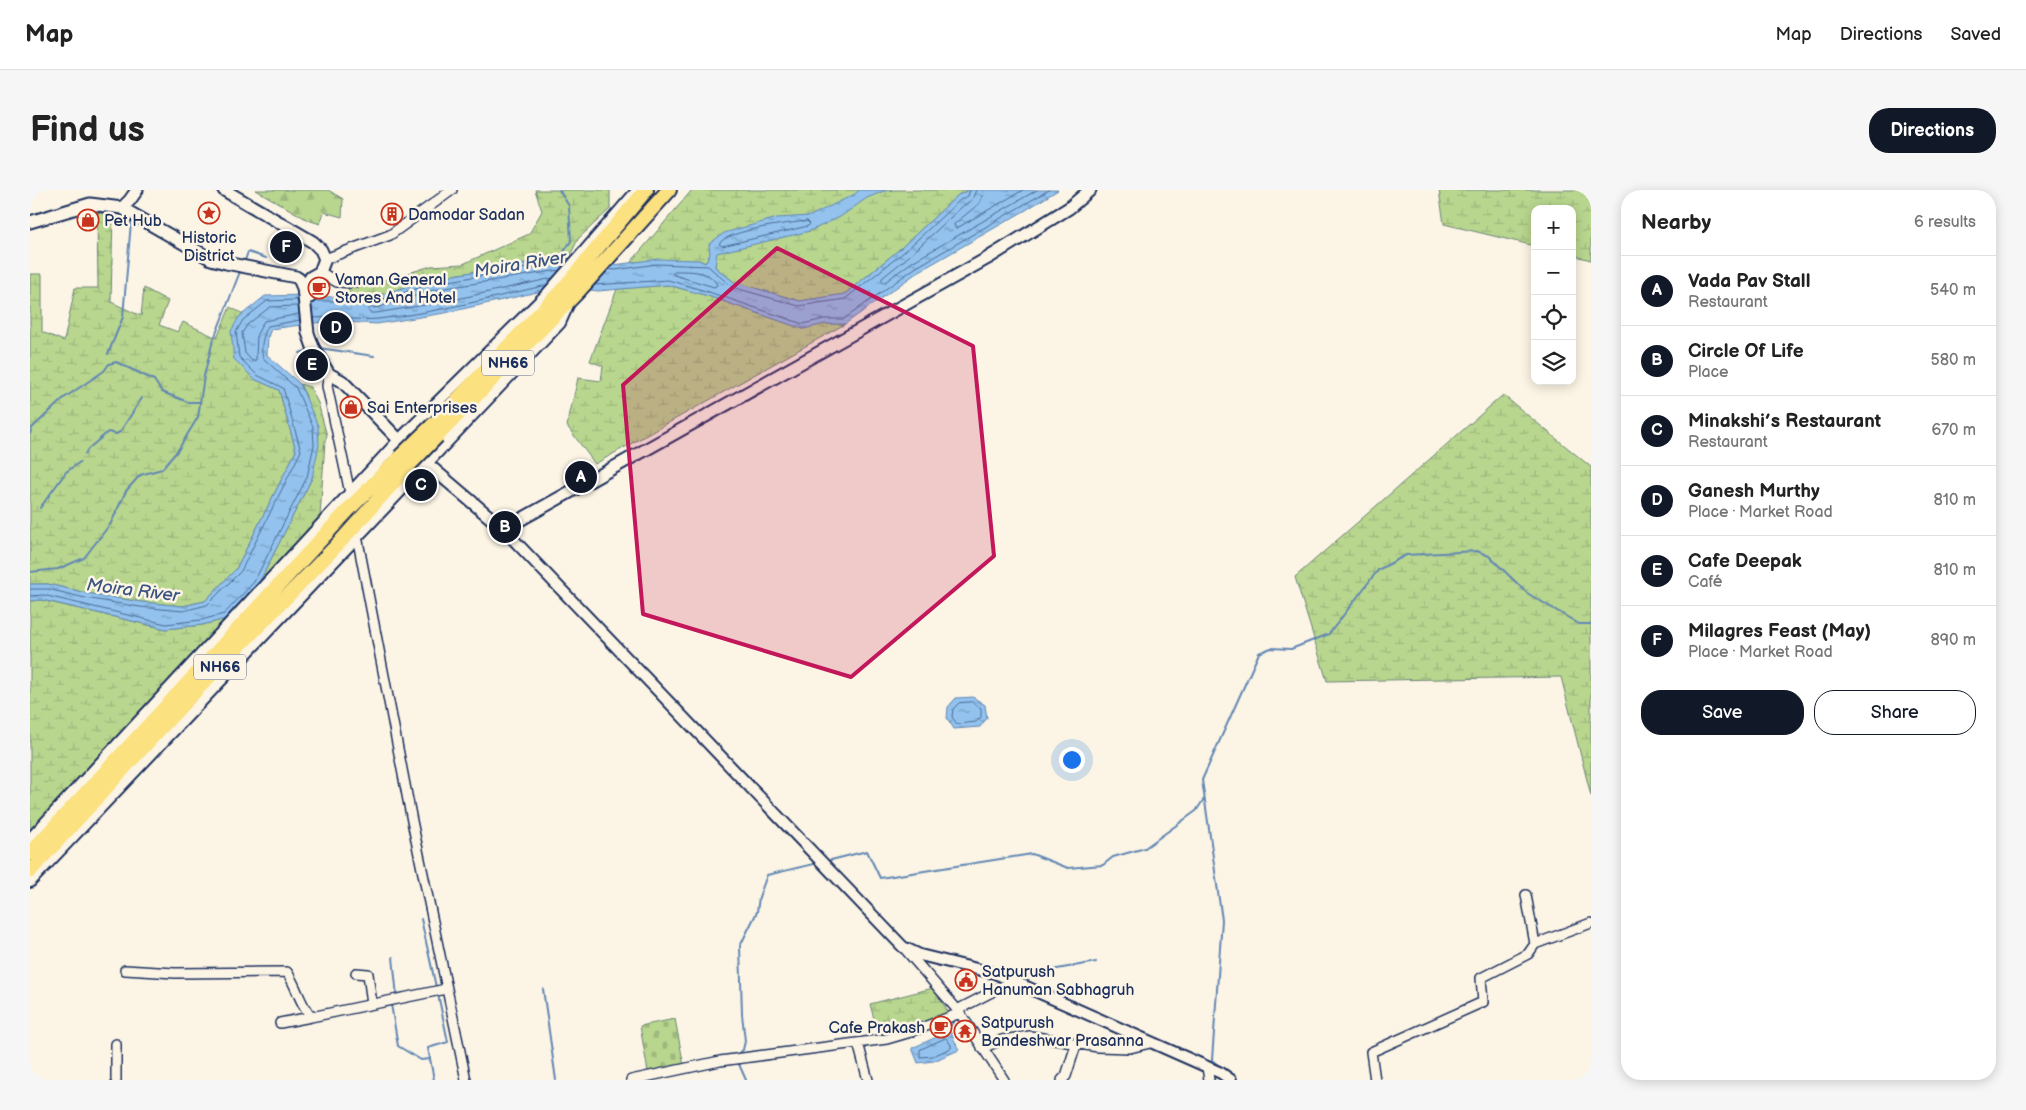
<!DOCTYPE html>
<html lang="en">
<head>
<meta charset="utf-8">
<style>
	:root { --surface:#fff; --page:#f6f6f6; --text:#222; --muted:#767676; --line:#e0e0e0; --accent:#111827 }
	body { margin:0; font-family:"Balsamiq Sans",sans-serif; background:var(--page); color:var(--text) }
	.controls { position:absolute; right:15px; top:15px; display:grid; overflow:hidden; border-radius:10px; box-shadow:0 2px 12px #0003 }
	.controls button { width:45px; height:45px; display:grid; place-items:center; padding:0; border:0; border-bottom:1px solid var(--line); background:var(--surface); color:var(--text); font:25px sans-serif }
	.you { position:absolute; left:1041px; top:569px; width:18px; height:18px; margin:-12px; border:4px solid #fff; border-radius:50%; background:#1a73e8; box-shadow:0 0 0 8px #1a73e833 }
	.badge { display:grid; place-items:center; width:32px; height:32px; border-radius:50%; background:var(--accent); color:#fff; font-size:16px; font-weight:700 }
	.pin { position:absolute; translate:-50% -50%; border:2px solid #fff; box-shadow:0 1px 5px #0006 }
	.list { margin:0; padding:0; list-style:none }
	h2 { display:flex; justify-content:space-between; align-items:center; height:65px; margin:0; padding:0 20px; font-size:21px }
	h2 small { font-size:16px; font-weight:400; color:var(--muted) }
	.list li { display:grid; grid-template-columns:32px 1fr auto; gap:15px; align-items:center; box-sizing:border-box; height:70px; padding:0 20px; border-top:1px solid var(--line) }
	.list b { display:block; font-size:19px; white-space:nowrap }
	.list p { margin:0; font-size:16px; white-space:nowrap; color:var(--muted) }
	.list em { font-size:16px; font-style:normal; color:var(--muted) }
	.actions { display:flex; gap:10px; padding:15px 20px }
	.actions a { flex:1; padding:11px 0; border:1px solid var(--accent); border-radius:20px; text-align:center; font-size:18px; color:var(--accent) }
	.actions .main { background:var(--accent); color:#fff }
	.icon { flex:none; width:28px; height:28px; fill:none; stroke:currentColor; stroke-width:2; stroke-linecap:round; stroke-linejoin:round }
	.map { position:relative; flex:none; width:1561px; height:890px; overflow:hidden; border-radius:20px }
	header { display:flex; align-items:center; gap:30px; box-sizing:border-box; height:70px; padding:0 25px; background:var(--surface); border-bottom:1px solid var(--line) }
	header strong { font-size:24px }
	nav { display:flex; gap:28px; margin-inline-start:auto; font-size:18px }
	.intro { display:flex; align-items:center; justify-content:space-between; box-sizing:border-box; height:120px; padding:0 30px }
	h1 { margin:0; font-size:35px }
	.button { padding:12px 22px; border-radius:20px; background:var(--accent); color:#fff; font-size:18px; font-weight:700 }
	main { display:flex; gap:30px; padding:0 30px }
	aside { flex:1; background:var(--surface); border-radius:20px; box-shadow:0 2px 12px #0003 }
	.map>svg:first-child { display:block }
	.forest { fill:url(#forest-firs); stroke:#6a8276 }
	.wetland { fill:url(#wetland-marsh); stroke:#6a8276 }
	.cemetery { fill:url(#cemetery-stones); stroke:#6a8276 }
	.water { fill:url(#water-ripples); stroke:#6287b4 }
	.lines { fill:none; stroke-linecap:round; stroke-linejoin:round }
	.shore { stroke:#4b6a97; stroke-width:1 }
	.stream { stroke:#6287b4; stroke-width:2 }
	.minor-casing { stroke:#1b2f5e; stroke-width:12 }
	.tertiary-casing { stroke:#1b2f5e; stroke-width:14 }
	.secondary-casing { stroke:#1b2f5e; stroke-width:15 }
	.trunk-casing { stroke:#1b2f5e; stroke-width:18 }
	.minor { stroke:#fcf5e5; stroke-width:9 }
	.tertiary { stroke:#fcf5e5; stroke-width:10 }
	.secondary { stroke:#fcf5e5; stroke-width:11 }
	.trunk { stroke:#fbe180; stroke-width:14 }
	.trunk-bridge-casing { stroke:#1b2f5e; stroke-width:18; stroke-linecap:butt }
	.trunk-bridge { stroke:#fbe180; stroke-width:14 }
	.marked { fill:#c2185b; fill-opacity:0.2; stroke:#c2185b; stroke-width:4; stroke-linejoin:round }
	.labels { text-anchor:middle; stroke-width:5; stroke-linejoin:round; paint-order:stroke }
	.shield { fill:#fcf5e5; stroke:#5e6a86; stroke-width:1 }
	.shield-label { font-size:15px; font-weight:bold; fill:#1b2f5e }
	.poi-label { font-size:16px; fill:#1b2f5e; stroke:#fcf5e5; text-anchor:start }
	.water-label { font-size:18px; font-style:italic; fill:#395482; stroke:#fcf5e5 }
</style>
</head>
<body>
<header>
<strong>Map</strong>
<nav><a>Map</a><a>Directions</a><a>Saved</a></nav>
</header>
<div class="intro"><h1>Find us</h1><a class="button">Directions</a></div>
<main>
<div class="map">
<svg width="1561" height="890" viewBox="0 0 1561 890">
	<defs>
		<pattern id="forest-firs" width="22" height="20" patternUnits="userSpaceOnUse" patternTransform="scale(1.25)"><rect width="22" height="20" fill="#b8d68e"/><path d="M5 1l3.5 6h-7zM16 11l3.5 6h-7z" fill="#9eb87d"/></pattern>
		<pattern id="wetland-marsh" width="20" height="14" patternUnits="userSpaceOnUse" patternTransform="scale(1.25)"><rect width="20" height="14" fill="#b8d68e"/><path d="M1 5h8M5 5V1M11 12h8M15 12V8" fill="none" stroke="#9eb87d"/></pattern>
		<pattern id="cemetery-stones" width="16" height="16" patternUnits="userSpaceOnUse" patternTransform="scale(1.25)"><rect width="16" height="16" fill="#b8d68e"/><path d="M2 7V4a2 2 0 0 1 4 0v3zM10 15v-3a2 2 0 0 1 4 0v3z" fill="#9eb87d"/></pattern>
		<pattern id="water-ripples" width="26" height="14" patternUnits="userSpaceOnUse" patternTransform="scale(1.25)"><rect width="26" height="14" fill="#92c2ed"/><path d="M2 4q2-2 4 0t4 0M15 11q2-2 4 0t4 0" fill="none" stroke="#769ec3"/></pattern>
	</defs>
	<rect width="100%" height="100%" fill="#fcf5e5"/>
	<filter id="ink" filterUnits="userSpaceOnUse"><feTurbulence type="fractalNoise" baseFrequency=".02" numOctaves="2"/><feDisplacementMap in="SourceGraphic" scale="10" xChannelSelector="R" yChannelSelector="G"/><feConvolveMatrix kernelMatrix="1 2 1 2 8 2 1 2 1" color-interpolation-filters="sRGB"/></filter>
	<g filter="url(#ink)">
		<path class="forest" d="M226 0H298L313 9 312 27 294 22 290 34 278 30Z"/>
		<path class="wetland" d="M505 0H580V19L548 49 539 68 514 70 400 89 347 106 318 107V98L366 87 401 76 433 74 499 44 512 21Z
			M662 0H939L928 5 871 58 815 104 770 111 704 92 685 77 669 70 601 72Z
			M1409 0H1561V70L1542 65V19H1505V56L1414 34Z
			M67 23 83 24 81 112 111 126 114 98 138 111 129 135 148 142 153 132 187 148 200 117 213 124 209 127 224 189 249 200 266 261 206 379 175 411 153 416 111 412 56 403 18 394H0V84H12V142L34 151 45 98H68Z
			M638 95 678 106 773 139 795 134H815L565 274 537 236 548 188 571 191 573 176 560 171 587 99Z
			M270 194 280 197 288 213 297 246 295 251 290 327 228 395 282 288 276 206Z
			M1473 205 1561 277V606L1531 487 1297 491 1265 387Z
			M11 410 136 439 172 435 196 429 0 641V411Z
			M903 798 919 823 878 839 848 844 840 814Z"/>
		<path class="cemetery" d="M645 829 654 876 618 882 610 836Z"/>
		<path class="water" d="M829 0H862L854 1 837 8 810 27 780 41 687 63 685 77 704 92 770 111 815 104 871 58 928 5 939 0H1028L996 20 888 82 815 134H795L773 139 678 106 638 95 568 101 544 98 521 99 415 123 347 134 300 131 241 139 238 147 237 165 270 194 288 236 289 255 282 288 228 395 196 429 172 435 136 439 12 410 0 411V394H18L56 403 111 412 153 416 175 411 206 379 266 261 249 200 224 189 204 169 201 141 209 127 235 106 275 105 303 107 347 106 400 89 514 70 546 68 584 75 627 69 669 70 675 73 680 64 679 54 694 43 747 28 780 26 825 4Z
			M943 507 955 515 957 528 950 537 924 539 917 528 918 517 926 508Z
			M920 841 929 860 904 871 888 873 882 858Z"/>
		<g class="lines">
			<path class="shore" d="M946 0 942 10 934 15 878 67 852 88V92H855L882 72 1007 0
				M953 0 952 8 949 14 924 34 925 38H927L993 0
				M777 31 780 34 778 36 692 56 689 54C697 40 760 33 777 31Z
				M579 79 585 80 627 74 678 76 702 97 769 116 815 109 874 62 930 10 938 6 940 0
				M645 81C660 81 680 80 687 95L684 97 644 85 643 83Z
				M523 88 413 112 346 123H340L338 120 340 118 350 117 403 100 530 80
				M564 95 638 90 679 102 773 134 794 129H814L885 78 1019 0
				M286 111H348L401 94 515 75 535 73
				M268 116 240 117 218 134 212 143 215 163 222 171 226 170 227 144 234 131 269 124
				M283 128C305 126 327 131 348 129 405 123 461 108 517 95
				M0 399H18L55 408 110 417 153 421 177 415 211 381 271 261 253 198 227 185 209 167 206 142 213 130 237 111 267 110
				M0 406 13 405 136 434 171 430 194 424 224 392 277 287 284 255 283 237 266 198 234 169C229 160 233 145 238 136L270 130
				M942 512 951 518V527L946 532 927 534 922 527 923 519 929 513Z
				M916 848 921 855V858L903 866 890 867V860Z"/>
			<path class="stream" d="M528 71 541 51 539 16 529 0
				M214 73 218 62 236 68
				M289 158 344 166
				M270 163 279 160
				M78 164 93 127 101 32
				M0 244 2 238 34 208 74 181 79 174 86 172 124 190 132 202 158 212H170
				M55 264 58 259 78 242 86 244 90 242 112 208
				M10 318 36 282 50 272
				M0 382 28 379 54 368 81 333 96 301 110 285 132 279 148 260 168 227 174 186 182 154 211 79
				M797 671 837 661 850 688 1002 664 1038 678 1073 675 1083 667 1115 658 1166 621 1174 609
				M391 729 406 797
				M363 767 367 807
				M983 787 1066 772
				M513 799 526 890
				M361 814 368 856 391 870 400 869
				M929 816 930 814 948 804
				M919 838 926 828
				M706 865 713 860 715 851 712 824 710 756 727 722 729 707 737 685 788 673
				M708 872 716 890
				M1193 879 1182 870 1192 730 1172 590 1229 463 1241 458 1261 459 1299 444 1348 380 1376 365 1447 361 1459 366 1497 403 1549 434H1561
				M404 890 398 858 418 852 408 804"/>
			<g class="minor-casing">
				<path id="minor" d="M295 69 360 45 422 0
					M290 82 307 92 325 93
					M299 184 297 196 320 303
					M327 346 382 631 436 890
					M1496 705 1505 754
					M875 759 930 823 974 890
					M95 780 145 783 257 782C267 797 270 814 281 827L416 799
					M326 783 338 784 342 814
					M927 820 983 791
					M250 833 281 827
					M828 853 838 890
					M86 854V890
					M952 858 972 850 1000 846 1068 857 1100 858 1120 853
					M1177 877 1179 890
					M601 890 690 871 857 849 881 842 930 823
					M1032 890 1036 886 1046 855
					M1345 890 1341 862 1453 812 1451 788 1498 764 1505 754 1561 733"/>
			</g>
			<g class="tertiary-casing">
				<path id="tertiary" d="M475 336 480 346 873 757 890 765 967 784 1191 883 1201 890
					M0 649 369 250 517 104 605 3
					M0 692 530 133 538 115"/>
			</g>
			<g class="secondary-casing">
				<path id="secondary" d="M194 0 283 52 291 60 295 69 290 82 281 87 279 90 280 107
					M92 18 100 10 107 0
					M0 32 60 14 92 18 181 69 196 73 266 87 269 89 273 98 278 143 283 157 299 184 312 191 369 250 462 329 475 336 490 330 958 68 1039 18 1060 0"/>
			</g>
			<g class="trunk-casing">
				<path id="trunk" d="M402 236 532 100 616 0
					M407 246 549 100 639 0
					M0 663 321 317 370 267
					M0 681 151 516 311 351 380 274"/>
			</g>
			<use href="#minor" class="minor"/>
			<use href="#tertiary" class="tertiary"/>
			<use href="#secondary" class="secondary"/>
			<use href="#trunk" class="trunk"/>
			<g class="trunk-bridge-casing">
				<path id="trunk-bridge" d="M370 267 402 236
					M380 274 407 246"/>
			</g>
			<use href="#trunk-bridge" class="trunk-bridge"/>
		</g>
	</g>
	<path class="marked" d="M747 58 943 156 964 366 821 487 613 424 593 195Z"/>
	<defs>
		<g id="sight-ring" transform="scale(1.125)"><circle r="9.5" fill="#fcf5e5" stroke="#c8321e" stroke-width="1.5"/><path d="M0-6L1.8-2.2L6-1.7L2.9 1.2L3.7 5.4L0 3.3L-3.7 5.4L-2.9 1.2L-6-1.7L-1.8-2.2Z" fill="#c8321e"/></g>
		<g id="building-ring" transform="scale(1.125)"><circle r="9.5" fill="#fcf5e5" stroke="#c8321e" stroke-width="1.5"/><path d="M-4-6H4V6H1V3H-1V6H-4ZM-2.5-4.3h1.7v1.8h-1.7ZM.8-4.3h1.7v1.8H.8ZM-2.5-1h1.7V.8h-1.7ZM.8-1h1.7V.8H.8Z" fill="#c8321e"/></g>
		<g id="shop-ring" transform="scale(1.125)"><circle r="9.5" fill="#fcf5e5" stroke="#c8321e" stroke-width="1.5"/><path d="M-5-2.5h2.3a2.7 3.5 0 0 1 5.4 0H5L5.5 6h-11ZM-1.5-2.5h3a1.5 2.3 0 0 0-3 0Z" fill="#c8321e"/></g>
		<g id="cafe-ring" transform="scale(1.125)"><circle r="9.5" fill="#fcf5e5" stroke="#c8321e" stroke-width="1.5"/><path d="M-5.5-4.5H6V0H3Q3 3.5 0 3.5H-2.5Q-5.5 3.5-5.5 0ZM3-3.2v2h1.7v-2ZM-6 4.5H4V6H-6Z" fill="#c8321e"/></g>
		<g id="civic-ring" transform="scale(1.125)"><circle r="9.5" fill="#fcf5e5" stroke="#c8321e" stroke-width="1.5"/><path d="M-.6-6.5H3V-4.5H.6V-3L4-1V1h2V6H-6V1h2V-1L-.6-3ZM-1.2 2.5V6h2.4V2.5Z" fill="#c8321e"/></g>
		<g id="temple-ring" transform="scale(1.125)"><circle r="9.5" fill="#fcf5e5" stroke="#c8321e" stroke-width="1.5"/><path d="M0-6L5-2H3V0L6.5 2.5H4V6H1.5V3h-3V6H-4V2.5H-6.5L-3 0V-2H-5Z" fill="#c8321e"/></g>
	</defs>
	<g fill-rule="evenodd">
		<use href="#sight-ring" x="179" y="23"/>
		<use href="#building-ring" x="362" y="24"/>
		<use href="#shop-ring" x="58" y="30"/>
		<use href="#cafe-ring" x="289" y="98"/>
		<use href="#shop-ring" x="321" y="217"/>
		<use href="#civic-ring" x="936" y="790"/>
		<use href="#cafe-ring" x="911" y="837"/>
		<use href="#temple-ring" x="935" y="841"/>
	</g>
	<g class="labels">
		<g class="shield">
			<rect x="452" y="160.5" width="52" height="25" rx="4"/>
			<rect x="164" y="464.5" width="52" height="25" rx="4"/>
		</g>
		<g class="shield-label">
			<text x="478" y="178">NH66</text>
			<text x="190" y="482">NH66</text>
		</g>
		<g class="poi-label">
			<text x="378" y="30">Damodar Sadan</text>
			<text x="74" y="36">Pet Hub</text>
			<text x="179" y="53" text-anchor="middle">Historic<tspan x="179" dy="18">District</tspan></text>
			<text x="305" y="95">Vaman General<tspan x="305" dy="18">Stores And Hotel</tspan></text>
			<text x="337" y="223">Sai Enterprises</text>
			<text x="952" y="787">Satpurush<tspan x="952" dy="18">Hanuman Sabhagruh</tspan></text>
			<text x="951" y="838">Satpurush<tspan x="951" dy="18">Bandeshwar Prasanna</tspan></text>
			<text x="895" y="843" text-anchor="end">Cafe Prakash</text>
		</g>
		<g class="water-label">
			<text transform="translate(490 74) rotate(-9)" y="6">Moira River</text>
			<text transform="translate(103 400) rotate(7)" y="6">Moira River</text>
		</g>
	</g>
</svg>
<div class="controls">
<button>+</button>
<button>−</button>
<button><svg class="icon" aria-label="locate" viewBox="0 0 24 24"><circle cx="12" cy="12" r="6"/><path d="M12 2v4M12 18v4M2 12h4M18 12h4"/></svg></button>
<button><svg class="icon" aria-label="layers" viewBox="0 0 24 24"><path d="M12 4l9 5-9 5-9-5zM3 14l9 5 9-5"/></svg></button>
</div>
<div class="you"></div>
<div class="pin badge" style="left:551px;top:287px">A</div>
<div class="pin badge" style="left:475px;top:337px">B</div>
<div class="pin badge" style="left:391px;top:295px">C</div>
<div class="pin badge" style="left:306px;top:138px">D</div>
<div class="pin badge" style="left:282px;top:175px">E</div>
<div class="pin badge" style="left:256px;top:57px">F</div>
</div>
<aside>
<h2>Nearby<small>6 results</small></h2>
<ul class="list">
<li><span class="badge">A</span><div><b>Vada Pav Stall</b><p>Restaurant</p></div><em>540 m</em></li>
<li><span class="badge">B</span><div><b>Circle Of Life</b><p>Place</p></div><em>580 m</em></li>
<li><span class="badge">C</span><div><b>Minakshi’s Restaurant</b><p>Restaurant</p></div><em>670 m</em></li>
<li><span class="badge">D</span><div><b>Ganesh Murthy</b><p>Place · Market Road</p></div><em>810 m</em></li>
<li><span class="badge">E</span><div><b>Cafe Deepak</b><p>Café</p></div><em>810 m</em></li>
<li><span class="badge">F</span><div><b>Milagres Feast (May)</b><p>Place · Market Road</p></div><em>890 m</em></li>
</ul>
<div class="actions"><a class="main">Save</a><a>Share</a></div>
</aside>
</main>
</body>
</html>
